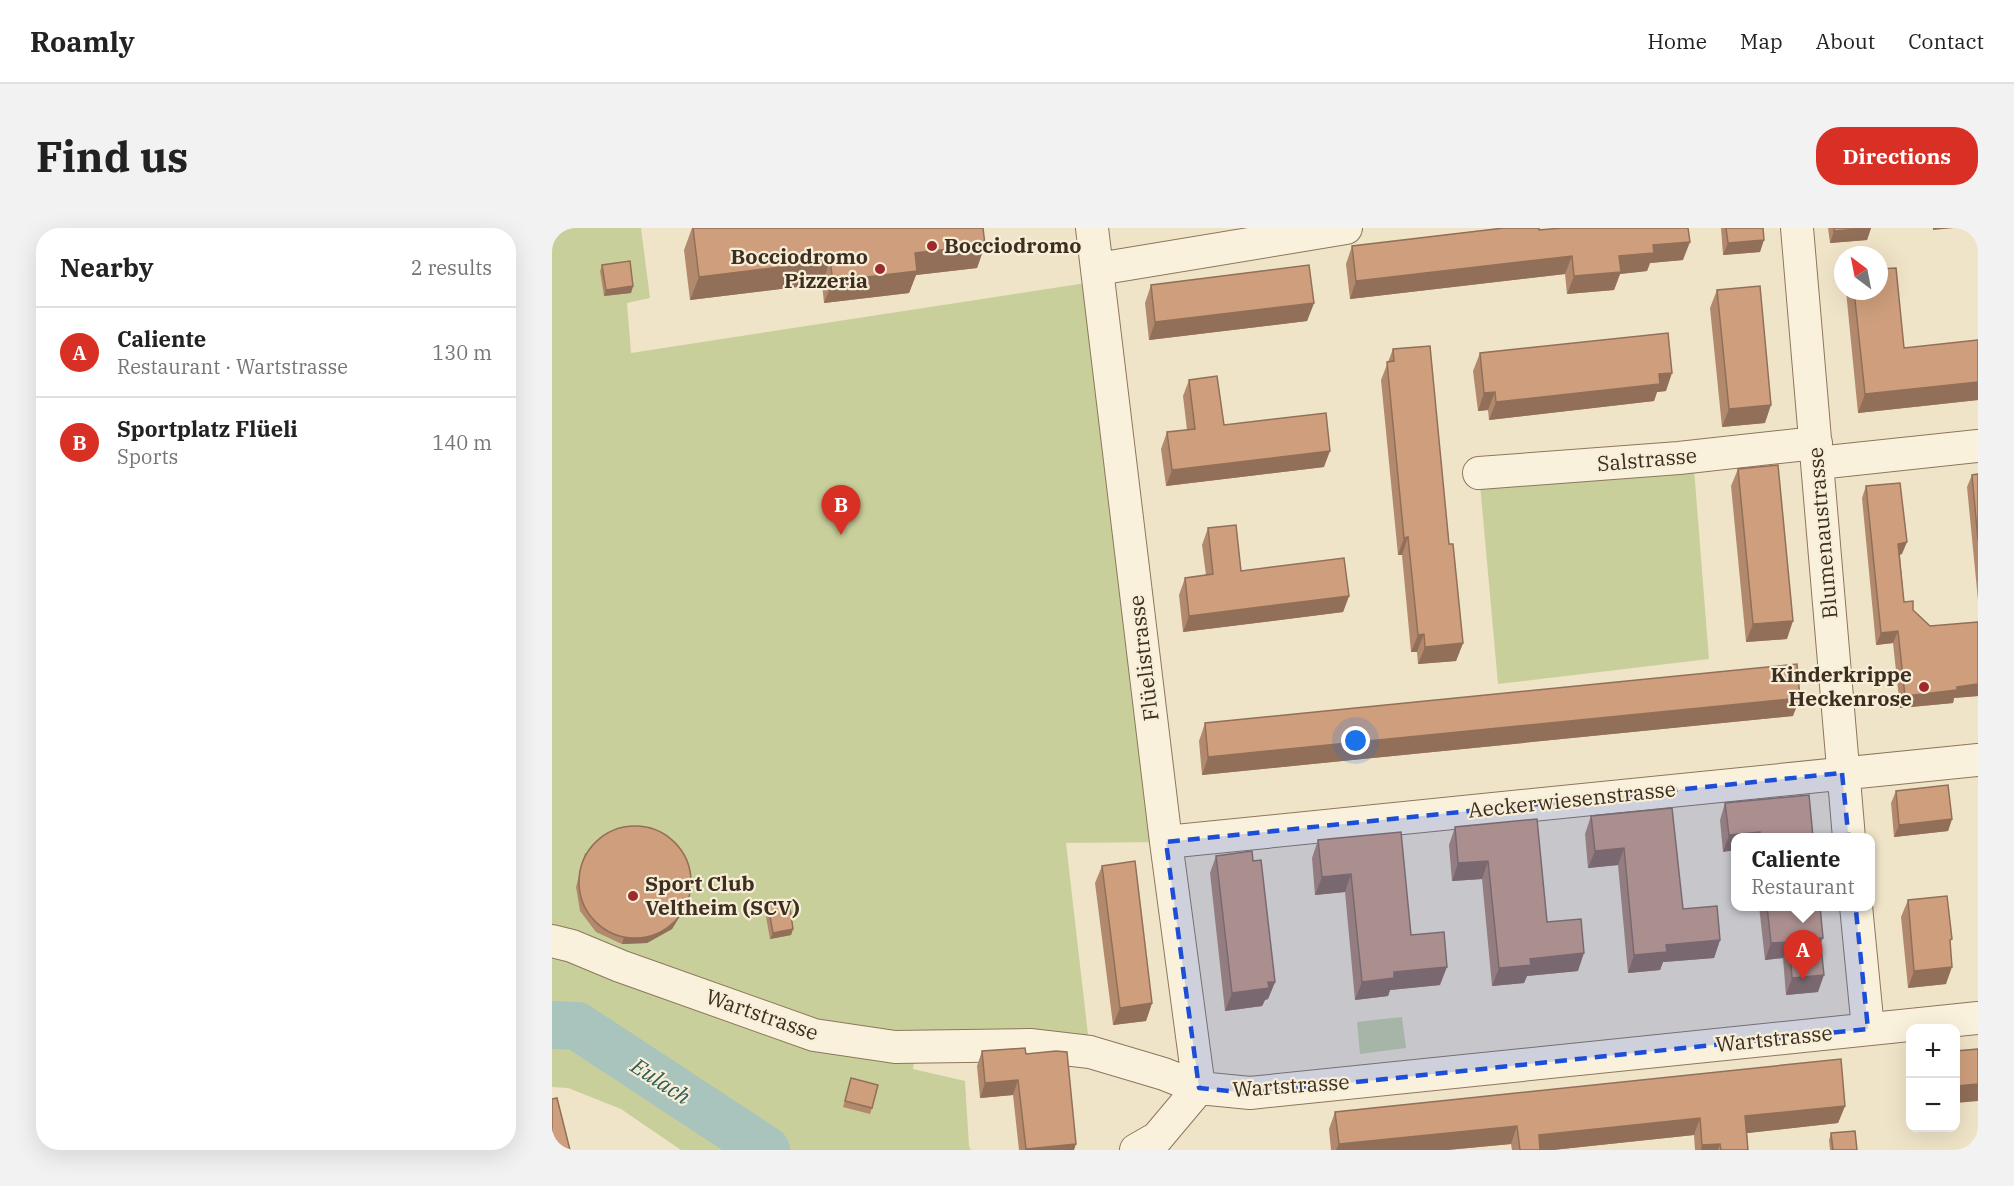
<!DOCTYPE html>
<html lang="en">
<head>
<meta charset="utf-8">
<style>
	:root { --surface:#fff; --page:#f2f2f2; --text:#222; --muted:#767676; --line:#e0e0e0; --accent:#d93025 }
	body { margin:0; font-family:"IBM Plex Serif",serif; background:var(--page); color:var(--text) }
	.controls { position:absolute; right:18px; bottom:18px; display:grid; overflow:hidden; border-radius:12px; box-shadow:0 6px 24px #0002 }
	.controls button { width:54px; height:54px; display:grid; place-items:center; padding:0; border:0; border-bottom:2px solid var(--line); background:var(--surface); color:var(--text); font:30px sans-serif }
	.compass { position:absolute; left:1282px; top:18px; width:54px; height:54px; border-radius:50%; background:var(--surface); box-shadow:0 6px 24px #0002; rotate:328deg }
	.you { position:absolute; left:804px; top:513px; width:21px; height:21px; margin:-15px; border:4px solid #fff; border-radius:50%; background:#1a73e8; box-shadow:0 0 0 9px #1a73e833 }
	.badge { display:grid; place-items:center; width:39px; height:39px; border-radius:50%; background:var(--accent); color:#fff; font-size:20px; font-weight:700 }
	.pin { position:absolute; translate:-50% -50px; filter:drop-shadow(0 2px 3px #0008) }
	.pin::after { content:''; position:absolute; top:32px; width:21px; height:18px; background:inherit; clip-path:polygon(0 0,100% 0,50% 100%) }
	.popup { position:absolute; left:1179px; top:605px; width:144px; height:78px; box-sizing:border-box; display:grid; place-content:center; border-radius:12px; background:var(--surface); filter:drop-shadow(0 2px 4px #0005); font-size:20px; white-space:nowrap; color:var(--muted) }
	.popup b { font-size:22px; color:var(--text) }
	.popup::after { content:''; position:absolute; left:50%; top:100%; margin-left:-12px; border:12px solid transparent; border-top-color:var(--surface) }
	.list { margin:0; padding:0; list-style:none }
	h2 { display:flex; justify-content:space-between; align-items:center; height:78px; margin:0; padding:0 24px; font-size:26px }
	h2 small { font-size:20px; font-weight:400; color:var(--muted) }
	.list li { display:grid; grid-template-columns:39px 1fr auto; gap:18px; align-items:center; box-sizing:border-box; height:90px; padding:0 24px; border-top:2px solid var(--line) }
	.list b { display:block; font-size:22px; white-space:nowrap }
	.list p { margin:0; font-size:20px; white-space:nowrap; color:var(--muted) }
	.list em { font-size:20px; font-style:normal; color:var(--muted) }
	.map { position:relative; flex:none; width:1426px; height:922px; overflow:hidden; border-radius:24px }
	header { display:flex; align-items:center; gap:36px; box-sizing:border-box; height:84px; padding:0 30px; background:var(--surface); border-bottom:2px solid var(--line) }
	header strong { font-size:28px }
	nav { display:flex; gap:33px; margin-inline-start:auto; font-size:21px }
	.intro { display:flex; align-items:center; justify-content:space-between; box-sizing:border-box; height:144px; padding:0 36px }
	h1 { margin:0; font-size:42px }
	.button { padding:15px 27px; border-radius:24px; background:var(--accent); color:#fff; font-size:21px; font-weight:700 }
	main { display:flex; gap:36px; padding:0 36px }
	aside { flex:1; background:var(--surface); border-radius:24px; box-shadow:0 6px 24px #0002 }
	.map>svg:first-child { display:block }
	.green { fill:#c9cf9b }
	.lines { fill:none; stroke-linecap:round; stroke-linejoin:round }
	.river { stroke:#a9c4bc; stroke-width:48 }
	.minor-casing { stroke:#8d765c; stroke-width:34 }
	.minor { stroke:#faf1dc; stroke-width:32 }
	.wall { fill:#b2896c }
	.shaded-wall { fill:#916f58 }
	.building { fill:#cf9f7d; stroke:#916f58; stroke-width:1.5 }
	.marked { fill:#1d4ed8; fill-opacity:0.2; stroke:#1d4ed8; stroke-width:4.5; stroke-dasharray:12 8; stroke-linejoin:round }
	.poi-dot { fill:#9e2a2b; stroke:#f7eed8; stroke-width:2 }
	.labels { text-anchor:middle; stroke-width:4.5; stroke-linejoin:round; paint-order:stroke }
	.poi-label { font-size:21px; font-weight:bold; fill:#3d2e20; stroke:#f7eed8; text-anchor:start }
	.street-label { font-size:21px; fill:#3d2e20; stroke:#f7eed8 }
	.water-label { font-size:22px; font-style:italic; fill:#2f5d5a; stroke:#f7eed8 }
</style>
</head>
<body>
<header>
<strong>Roamly</strong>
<nav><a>Home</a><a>Map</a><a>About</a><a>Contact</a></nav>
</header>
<div class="intro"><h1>Find us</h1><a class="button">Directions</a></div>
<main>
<aside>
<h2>Nearby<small>2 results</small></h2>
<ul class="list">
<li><span class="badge">A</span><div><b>Caliente</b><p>Restaurant · Wartstrasse</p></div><em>130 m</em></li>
<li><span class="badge">B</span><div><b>Sportplatz Flüeli</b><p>Sports</p></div><em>140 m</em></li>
</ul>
</aside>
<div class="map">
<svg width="1426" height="922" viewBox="0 0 1426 922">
	<rect width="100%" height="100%" fill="#f0e4c8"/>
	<path class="green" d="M0 0H89L98 70 75 75 79 125 547 53 614 614 514 615 538 824 343 819 0 713Z
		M1141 228 1157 431 946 456 927 245Z
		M0 725 363 829 361 841 413 853 417 918 419 922H129L69 881 16 860 0 859Z
		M850 789 854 820 808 826 805 794Z"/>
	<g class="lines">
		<path class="river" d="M0 797 25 798 214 922"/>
		<g class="minor-casing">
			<path id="minor" d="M540 0 614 614 647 860
				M1245 0 1297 610
				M546 41 794 0
				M1266 235 1426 218
				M927 245 1127 230 1264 215
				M614 614 1426 532
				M1304 678 1316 801
				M0 713 20 718 68 738 262 807 343 819 478 817 538 824 612 846 647 860 698 865 1426 790
				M584 922 605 910 647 860"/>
		</g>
		<use href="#minor" class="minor"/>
	</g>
	<path class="wall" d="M140 0H431L433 17 425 40 364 47 357 65 272 75 270 56 138 72 132 22Z
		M1169 0H1211L1208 24 1171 27Z
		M1276 0H1319L1315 12 1278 15Z
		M987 2 1131 32 1098 35 1095 43 1068 46 1062 62 1015 66 1013 46 798 71 794 36 800 18Z
		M50 37 81 58 79 65 52 68 48 43Z
		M599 57 762 75 755 93 597 112 593 75Z
		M1165 62 1213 195 1170 199 1158 80Z
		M1294 63H1327L1352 120 1426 112V172L1306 185Z
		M841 121 897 316 911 415 904 433 866 436 865 424H859L850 327H846L829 152Z
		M928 125 1114 163 1105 164 1102 173 937 192 936 182 926 183 921 143Z
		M637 152 672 197 772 239 614 258 609 221 615 204 635 202 631 168Z
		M1186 241 1235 411 1194 414 1179 258Z
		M1426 246V372L1415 259 1420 247Z
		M1314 258 1350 326 1348 327 1352 374 1378 398 1426 394V468L1402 470 1401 475 1348 480 1341 415 1324 417 1310 270Z
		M656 300 689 343 797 368 791 384 631 404 627 367 633 350 654 347 650 317Z
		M1241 488 650 547 647 513 653 495Z
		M1344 563 1400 591 1396 603 1342 609 1339 575Z
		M1173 575 1261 609H1184L1171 624 1168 592Z
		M1120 580 1131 681 1168 712 1162 730 1111 734 1108 742 1076 745 1066 637 1036 640 1033 606 1039 588Z
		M903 599 995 694 1026 743 975 748 972 755 940 758 930 651 900 653 897 617Z
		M766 612 859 707 888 757 838 762 836 768 803 772 793 664 763 667 760 630Z
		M33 625 134 678 120 701 95 715 70 716 44 704 28 683 24 659Z
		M664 628 723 754 716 771 713 772 710 778 673 783 658 645Z
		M550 638 600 775 594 793 561 797 543 655Z
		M1356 672 1398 717 1394 756 1356 760 1349 689Z
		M216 677 241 701 239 707 218 711 213 683Z
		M1207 678H1268L1271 710 1269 715 1266 764 1234 767 1231 730 1213 732Z
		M430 823 474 826 522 922H467L461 867 428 870 425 838Z
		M299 850 320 880 318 886 291 879Z
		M1293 878 1286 895 1195 905 1196 922H1143L1142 907 1000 922H960L959 916 895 922H779L777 901 783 884Z
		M1279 905 1305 922H1278L1277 912Z"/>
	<path class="shaded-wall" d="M1319 0 1315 12 1278 15 1282 3Z
		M1381 0H1402L1381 2Z
		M1212 12 1208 24 1171 27 1176 15Z
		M1138 14 1131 32 1098 35 1095 43 1068 46 1062 62 1015 66 1022 48 1067 28 1101 17Z
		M433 17 425 40 364 47 357 65 272 75 281 53 363 25Z
		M1020 28 1013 46 798 71 804 53Z
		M278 33 270 56 138 72 147 49Z
		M81 58 79 65 52 68 54 62Z
		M762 75 755 93 597 112 603 94Z
		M1120 145 1114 163 1105 164 1102 173 937 192 944 174 1107 146Z
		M1426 154V172L1306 185 1313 166Z
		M943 164 936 182 926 183 932 165Z
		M1219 177 1213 195 1170 199 1177 181Z
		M778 223 772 239 614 258 620 242Z
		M856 309 850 327H846L852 310Z
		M1355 314 1350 326 1342 328 1346 316Z
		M797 368 791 384 631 404 637 388Z
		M1241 393 1235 411 1194 414 1201 396Z
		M1346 403 1341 415 1324 417 1329 405Z
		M872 406 865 424H859L866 407Z
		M911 415 904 433 866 436 873 419Z
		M1426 456V468L1402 470 1401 475 1348 480 1353 468 1405 459Z
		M1248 470 1241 488 650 547 656 529Z
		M1400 591 1396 603 1342 609 1347 597Z
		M1208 604 1206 609H1184V622L1171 624 1177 607Z
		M1072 620 1066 637 1036 640 1043 623Z
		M936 633 930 651 900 653 906 635Z
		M799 646 793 664 763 667 770 649Z
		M136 672 134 678 120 701 95 715 70 716 72 709Z
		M241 701 239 707 218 711 221 705Z
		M1168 712 1162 730 1111 734 1108 742 1076 745 1082 727 1114 717Z
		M1237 714 1231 730 1213 732 1219 715Z
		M1032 725 1026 743 975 748 972 755 940 758 947 740 978 731Z
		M895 739 888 757 838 762 836 768 803 772 810 754 842 744Z
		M1400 739 1394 756 1356 760 1362 743Z
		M1272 747 1266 764 1234 767 1240 750Z
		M716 754H723L716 771 713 772 710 778 673 783 680 765Z
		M600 775 594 793 561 797 568 780Z
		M466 852 461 867 428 870 433 855Z
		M1426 856V873L1404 875V858Z
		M1293 878 1286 895 1187 906 1193 888Z
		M1148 890 1142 907 1001 922H981L987 907Z
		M965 898 959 916 895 922H784L787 916Z
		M524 916 522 922H473L474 921Z
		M1168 916 1166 922H1149L1150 917Z"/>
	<path class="building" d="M141 0H431L433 17 363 25 365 43 281 53 278 33 147 49Z
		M952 0H987V2L1010 0H1136L1138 14 1101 17 1102 25 1067 28 1069 44 1022 48 1020 28 804 53 800 18Z
		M1174 0H1211L1212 12 1176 15Z
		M1282 0H1319L1282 3Z
		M78 33 81 58 54 62 50 37Z
		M757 37 762 75 603 94 599 57Z
		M1344 40 1352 120 1426 112V154L1313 166 1302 63H1327V41Z
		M1208 58 1219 177 1177 181 1165 62Z
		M1116 105 1120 145 1107 146 1108 156 944 174 943 164 932 165 928 125Z
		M878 118 897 316H901L911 415 873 419 872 406 866 407 856 309 852 310 835 134 842 133 841 121Z
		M665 148 672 197 774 185 778 223 620 242 615 204 643 201 637 152Z
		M1226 237 1241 393 1201 396 1186 241Z
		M1426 246V312L1420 247Z
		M1348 255 1355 314 1346 316 1352 374 1361 373V382L1378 398 1426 394V456L1405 459V462L1353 468 1346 403 1329 405 1314 258Z
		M684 297 689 343 792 330 797 368 637 388 633 350 661 346 656 300Z
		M1245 436 1248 470 656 529 653 495Z
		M1396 557 1400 591 1347 597 1344 563Z
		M1257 567 1261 609H1208V604L1177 607 1173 575Z
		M1120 580 1131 681 1165 678 1168 712 1114 717 1115 724 1082 727 1072 620 1043 623 1039 588Z
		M985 591 995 694 1029 691 1032 725 978 731 979 737 947 740 936 633 906 635 903 599Z
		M27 654a56 56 0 1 1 112 0a56 56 0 1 1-112 0Z
		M849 604 859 707 892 704 895 739 842 744V750L810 754 799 646 770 649 766 612Z
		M700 623 701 633 709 632 723 754H716L717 760 680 765 664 628Z
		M583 633 600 775 568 780 550 638Z
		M1395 668 1400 711 1398 712 1400 739 1362 743 1356 672Z
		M237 673 241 701 221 705 216 677Z
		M1215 678H1268L1271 710H1268L1272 747 1240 750 1237 714 1219 715Z
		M473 820 474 826 504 823 515 824 524 916 474 921 466 852 433 855 430 823Z
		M1426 821V856L1404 858V823Z
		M1289 831 1293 878 1193 888 1196 922H1169L1168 916 1150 917 1148 890 987 907 988 922H968L965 898 787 916 783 884Z
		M299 850 326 857 320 880 293 873Z
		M5 870 18 922H0V871Z
		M1303 903 1305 922H1281L1279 905Z"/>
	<path class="marked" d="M1290 545 1316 801 698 865 647 860 614 614Z"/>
	<g class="poi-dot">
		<circle cx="380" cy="18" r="6"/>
		<circle cx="328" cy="41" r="6"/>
		<circle cx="1372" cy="459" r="6"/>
		<circle cx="81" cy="668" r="6"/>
	</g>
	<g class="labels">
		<g class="poi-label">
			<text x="392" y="25">Bocciodromo</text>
			<text x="316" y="36" text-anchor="end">Bocciodromo<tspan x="316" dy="24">Pizzeria</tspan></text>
			<text x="1360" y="454" text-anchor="end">Kinderkrippe<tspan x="1360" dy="24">Heckenrose</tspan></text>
			<text x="93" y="663">Sport Club<tspan x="93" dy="24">Veltheim (SCV)</tspan></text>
		</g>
		<g class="street-label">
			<text transform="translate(1095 232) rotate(-5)" y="7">Salstrasse</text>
			<text transform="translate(1271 305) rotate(-95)" y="7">Blumenaustrasse</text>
			<text transform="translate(592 430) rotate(-97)" y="7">Flüelistrasse</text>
			<text transform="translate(1020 572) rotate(-6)" y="7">Aeckerwiesenstrasse</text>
			<text transform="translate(210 787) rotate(19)" y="7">Wartstrasse</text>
			<text transform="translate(1222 811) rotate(-6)" y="7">Wartstrasse</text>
			<text transform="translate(739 858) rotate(-4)" y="7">Wartstrasse</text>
		</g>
		<g class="water-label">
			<text transform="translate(109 853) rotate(33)" y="8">Eulach</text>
		</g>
	</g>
</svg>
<div class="controls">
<button>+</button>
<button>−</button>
</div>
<svg class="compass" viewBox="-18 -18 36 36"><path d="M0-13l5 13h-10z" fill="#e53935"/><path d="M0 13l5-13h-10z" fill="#767676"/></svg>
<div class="you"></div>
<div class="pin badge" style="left:1251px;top:752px">A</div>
<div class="popup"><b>Caliente</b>Restaurant</div>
<div class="pin badge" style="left:289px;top:307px">B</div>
</div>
</main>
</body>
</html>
